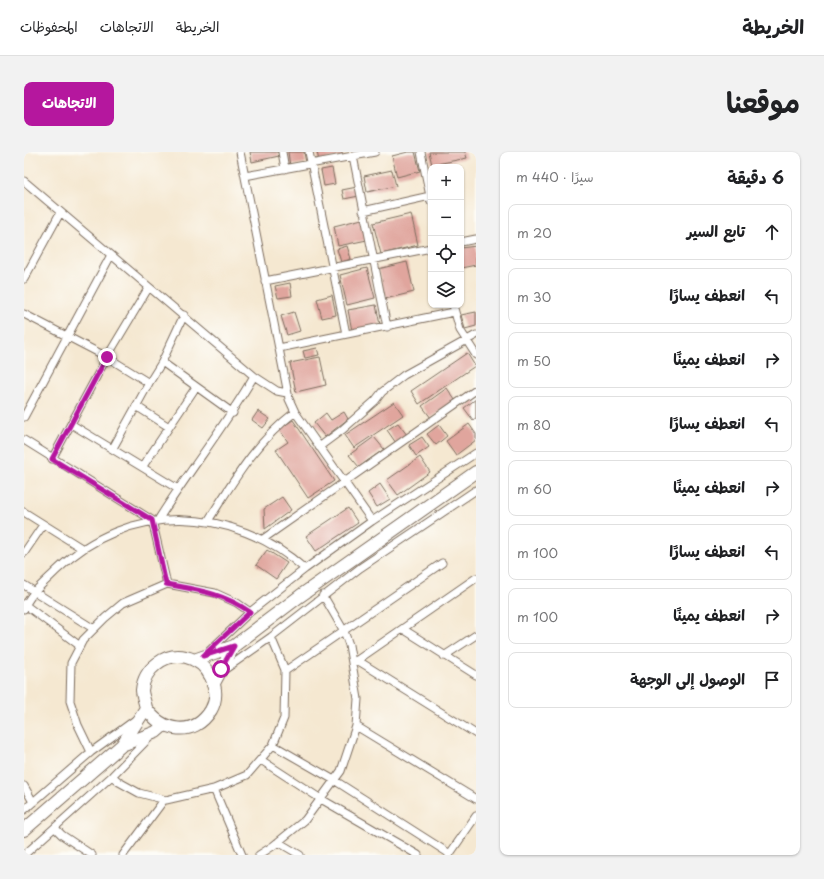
<!DOCTYPE html>
<html lang="ar">
<head>
<meta charset="utf-8">
<style>
	:root { --surface:#fff; --page:#f2f2f2; --text:#202124; --muted:#757577; --line:#e0e0e0; --accent:#b5179e }
	body { margin:0; font-family:"Playpen Sans","Playpen Sans Arabic",sans-serif; background:var(--page); color:var(--text); direction:rtl }
	.controls { position:absolute; right:12px; top:12px; display:grid; overflow:hidden; border-radius:8px; box-shadow:0 1px 3px #0004 }
	.controls button { width:36px; height:36px; display:grid; place-items:center; padding:0; border:0; border-bottom:1px solid var(--line); background:var(--surface); color:var(--text); font:20px sans-serif }
	.stop { position:absolute; width:12px; height:12px; margin:-9px; border:3px solid #b5179e; border-radius:50%; background:#fff }
	.stop.end { background:#b5179e; border-color:#fff; box-shadow:0 1px 4px #0008 }
	.list { margin:0; padding:0; list-style:none }
	h2 { display:flex; justify-content:space-between; align-items:center; height:52px; margin:0; padding:0 16px; font-size:17px }
	h2 small { font-size:13px; font-weight:400; color:var(--muted) }
	.list li { display:grid; grid-template-columns:26px 1fr auto; gap:12px; align-items:center; box-sizing:border-box; height:56px; margin:0 8px 8px; padding:0 8px; border:1px solid var(--line); border-radius:8px }
	.list b { display:block; font-size:15px; white-space:nowrap }
	.list em { font-size:13px; font-style:normal; color:var(--muted) }
	.icon { flex:none; width:22px; height:22px; fill:none; stroke:currentColor; stroke-width:2; stroke-linecap:round; stroke-linejoin:round }
	.map { position:relative; flex:none; width:452px; height:703px; overflow:hidden; direction:ltr; border-radius:8px }
	header { display:flex; align-items:center; gap:24px; box-sizing:border-box; height:56px; padding:0 20px; background:var(--surface); border-bottom:1px solid var(--line) }
	header strong { font-size:19px }
	nav { display:flex; gap:22px; margin-inline-start:auto; font-size:14px }
	.intro { display:flex; align-items:center; justify-content:space-between; box-sizing:border-box; height:96px; padding:0 24px }
	h1 { margin:0; font-size:28px }
	.button { padding:10px 18px; border-radius:8px; background:var(--accent); color:#fff; font-size:14px; font-weight:700 }
	main { display:flex; gap:24px; padding:0 24px }
	aside { flex:1; background:var(--surface); border-radius:8px; box-shadow:0 1px 3px #0004 }
	.map>svg:first-child { display:block }
	.building { fill:#e0a59d }
	.lines { fill:none; stroke-linecap:round; stroke-linejoin:round }
	.minor-casing { stroke:#7c6c5d; stroke-width:9 }
	.primary-casing { stroke:#7c6c5d; stroke-width:14 }
	.minor { stroke:#fff; stroke-width:7 }
	.primary { stroke:#fff; stroke-width:12 }
	.route { stroke:#b5179e; stroke-width:5 }
</style>
</head>
<body>
<header>
<strong>الخريطة</strong>
<nav><a>الخريطة</a><a>الاتجاهات</a><a>المحفوظات</a></nav>
</header>
<div class="intro"><h1>موقعنا</h1><a class="button">الاتجاهات</a></div>
<main>
<aside>
<h2>6 دقيقة<small>سيرًا · 440 m</small></h2>
<ul class="list">
<li><svg class="icon" aria-label="ahead" viewBox="0 0 24 24"><path d="M12 20V5M6 11l6-6 6 6"/></svg><div><b>تابع السير</b></div><em>20 m</em></li>
<li><svg class="icon" aria-label="left" viewBox="0 0 24 24"><path d="M17 20v-9H6M10 6l-5 5 5 5"/></svg><div><b>انعطف يسارًا</b></div><em>30 m</em></li>
<li><svg class="icon" aria-label="right" viewBox="0 0 24 24"><path d="M7 20v-9h11M14 6l5 5-5 5"/></svg><div><b>انعطف يمينًا</b></div><em>50 m</em></li>
<li><svg class="icon" aria-label="left" viewBox="0 0 24 24"><path d="M17 20v-9H6M10 6l-5 5 5 5"/></svg><div><b>انعطف يسارًا</b></div><em>80 m</em></li>
<li><svg class="icon" aria-label="right" viewBox="0 0 24 24"><path d="M7 20v-9h11M14 6l5 5-5 5"/></svg><div><b>انعطف يمينًا</b></div><em>60 m</em></li>
<li><svg class="icon" aria-label="left" viewBox="0 0 24 24"><path d="M17 20v-9H6M10 6l-5 5 5 5"/></svg><div><b>انعطف يسارًا</b></div><em>100 m</em></li>
<li><svg class="icon" aria-label="right" viewBox="0 0 24 24"><path d="M7 20v-9h11M14 6l5 5-5 5"/></svg><div><b>انعطف يمينًا</b></div><em>100 m</em></li>
<li><svg class="icon" aria-label="arrive" viewBox="0 0 24 24"><path d="M6 21V4h12l-3 4 3 4H6"/></svg><div><b>الوصول إلى الوجهة</b></div></li>
</ul>
</aside>
<div class="map">
<svg width="452" height="703" viewBox="0 0 452 703">
	<rect width="100%" height="100%" fill="#fdfcf7"/>
	<filter id="ink" filterUnits="userSpaceOnUse"><feTurbulence type="fractalNoise" baseFrequency=".025" numOctaves="2"/><feDisplacementMap in="SourceGraphic" scale="8" xChannelSelector="R" yChannelSelector="G"/><feConvolveMatrix kernelMatrix="1 2 1 2 8 2 1 2 1" color-interpolation-filters="sRGB"/></filter>
	<filter id="wash" filterUnits="userSpaceOnUse"><feTurbulence type="fractalNoise" baseFrequency=".012" numOctaves="4" result="noise"/><feDisplacementMap in="SourceGraphic" scale="16" xChannelSelector="R" yChannelSelector="G"/><feGaussianBlur stdDeviation="0.9" result="paint"/><feColorMatrix in="noise" values="0 0 0 0 0 0 0 0 0 0 0 0 0 0 0 0 0 1.4 0 .05"/><feComposite in="paint" operator="in"/></filter>
	<g filter="url(#wash)">
		<rect width="100%" height="100%" fill="#f5e8d1"/>
		<g id="blocks">
			<path class="building" d="M226 0H254L255 4 228 10Z
				M264 0H280L282 11 266 14Z
				M293 0H318L319 4 295 9Z
				M384 0H391L396 19 373 25 368 4Z
				M405 0H441L443 6 408 13Z
				M308 16 311 32 300 34 297 18Z
				M368 18 372 34 343 40 340 24Z
				M333 35 335 44 320 47 318 38Z
				M387 62 394 93 357 102 349 71Z
				M338 67 343 88 314 94 310 74Z
				M323 94 327 107 317 110 313 97Z
				M452 94V113L437 116V96Z
				M383 110 390 140 361 147 354 117Z
				M343 116 351 146 323 153 316 123Z
				M266 131 268 144 254 146 251 134Z
				M308 143 312 163 298 166 293 147Z
				M352 153 356 173 328 179 324 158Z
				M270 160 276 179 263 183 257 164Z
				M452 160V174L441 177 437 163Z
				M293 196 295 203 281 206 279 199Z
				M443 201 451 214 395 252 387 239Z
				M296 205 302 233 272 240 266 211Z
				M423 236 431 248 407 266 398 254Z
				M452 247V266L449 268 440 256Z
				M370 250 379 263 330 296 321 283Z
				M234 259 246 267 239 276 228 268Z
				M320 260 324 267 301 285 290 271 302 261 307 268Z
				M269 268 310 329 284 346 252 298 264 290 255 277Z
				M374 271 383 283 372 291 363 278Z
				M445 272 452 282V288L432 303 422 289Z
				M415 273 423 284 412 293 403 282Z
				M350 285 360 297 335 315 325 303Z
				M398 285 405 295 392 304 385 293Z
				M396 305 406 320 374 343 363 328Z
				M356 332 366 347 353 355 344 341Z
				M258 345 267 358 241 377 240 357Z
				M324 356 334 371 292 399 282 384Z
				M243 398 263 411 252 427 232 413Z"/>
		</g>
	</g>
	<g filter="url(#ink)">
		<use href="#blocks" fill-opacity="0" stroke="#7c6c5d" stroke-width="1"/>
		<g class="lines">
			<g class="minor-casing">
				<path id="minor" d="M216 0 265 247 271 260 348 369
					M258 0 261 17
					M285 0 322 182
					M397 0 407 49
					M329 4 363 175
					M221 24 351 0
					M0 29 230 224 253 239 263 241
					M339 59 406 44
					M437 90 452 87
					M0 127 36 61
					M241 129 407 96
					M429 153 436 178 452 203
					M0 162 83 205 125 231
					M255 196 430 160
					M138 210 209 261
					M112 254 145 275
					M0 265 87 103
					M47 272 154 337
					M0 288 128 368 143 432
					M295 295 318 278 351 249 358 240 380 223 452 183
					M89 296 125 231 138 210 160 163
					M28 307 83 205 125 135
					M119 314 172 235
					M0 360 59 397
					M134 368C165 319 201 274 230 224
					M184 369C211 327 231 291 271 260
					M239 387 452 238
					M0 401 19 373
					M0 433 70 477
					M0 452 56 494
					M0 457C5 442 22 429 33 418 104 349 209 353 281 417
					M379 477 452 523
					M183 501 226 460 281 417 348 369 452 301
					M420 504 452 483
					M333 508 452 582
					M329 511 452 426
					M200 518 247 485 336 416 452 338
					M261 519 418 411
					M332 574 452 647
					M249 593 310 628 426 702
					M67 600 54 573 46 549 47 511 59 488 81 466 99 451 143 432 191 441 213 451 226 460
					M237 608 297 647 394 703
					M88 624 95 630 115 641 142 648 190 637 223 623 249 593 260 566 261 518 247 485
					M0 634 9 650
					M190 637 218 703
					M0 658 67 600 111 568
					M31 676 38 683 68 703
					M254 690 276 703
					M0 703 88 624 127 584
					M99 703 140 648
					M235 703 249 694 281 668 317 619 332 574 334 547 325 493 320 479 299 443
					M425 703 452 664"/>
			</g>
			<g class="primary-casing">
				<path id="primary" d="M170 508 210 494 276 444 452 320
					M189 533 210 494
					M98 593 132 580 140 573
					M0 678 98 593 122 556C121 550 118 543 118 538 120 517 141 500 162 505 184 510 199 537 187 558 170 586 138 580 122 556"/>
			</g>
			<use href="#minor" class="minor"/>
			<use href="#primary" class="primary"/>
		</g>
	</g>
	<g class="lines" filter="url(#ink)">
		<path class="route" d="M83 205 28 307 128 368 142 432C174 438 199 441 226 460L179 504 210 494 197 517"/>
	</g>
</svg>
<div class="controls">
<button>+</button>
<button>−</button>
<button><svg class="icon" aria-label="locate" viewBox="0 0 24 24"><circle cx="12" cy="12" r="6"/><path d="M12 2v4M12 18v4M2 12h4M18 12h4"/></svg></button>
<button><svg class="icon" aria-label="layers" viewBox="0 0 24 24"><path d="M12 4l9 5-9 5-9-5zM3 14l9 5 9-5"/></svg></button>
</div>
<div class="stop" style="left:197px;top:517px"></div>
<div class="stop end" style="left:83px;top:205px"></div>
</div>
</main>
</body>
</html>
